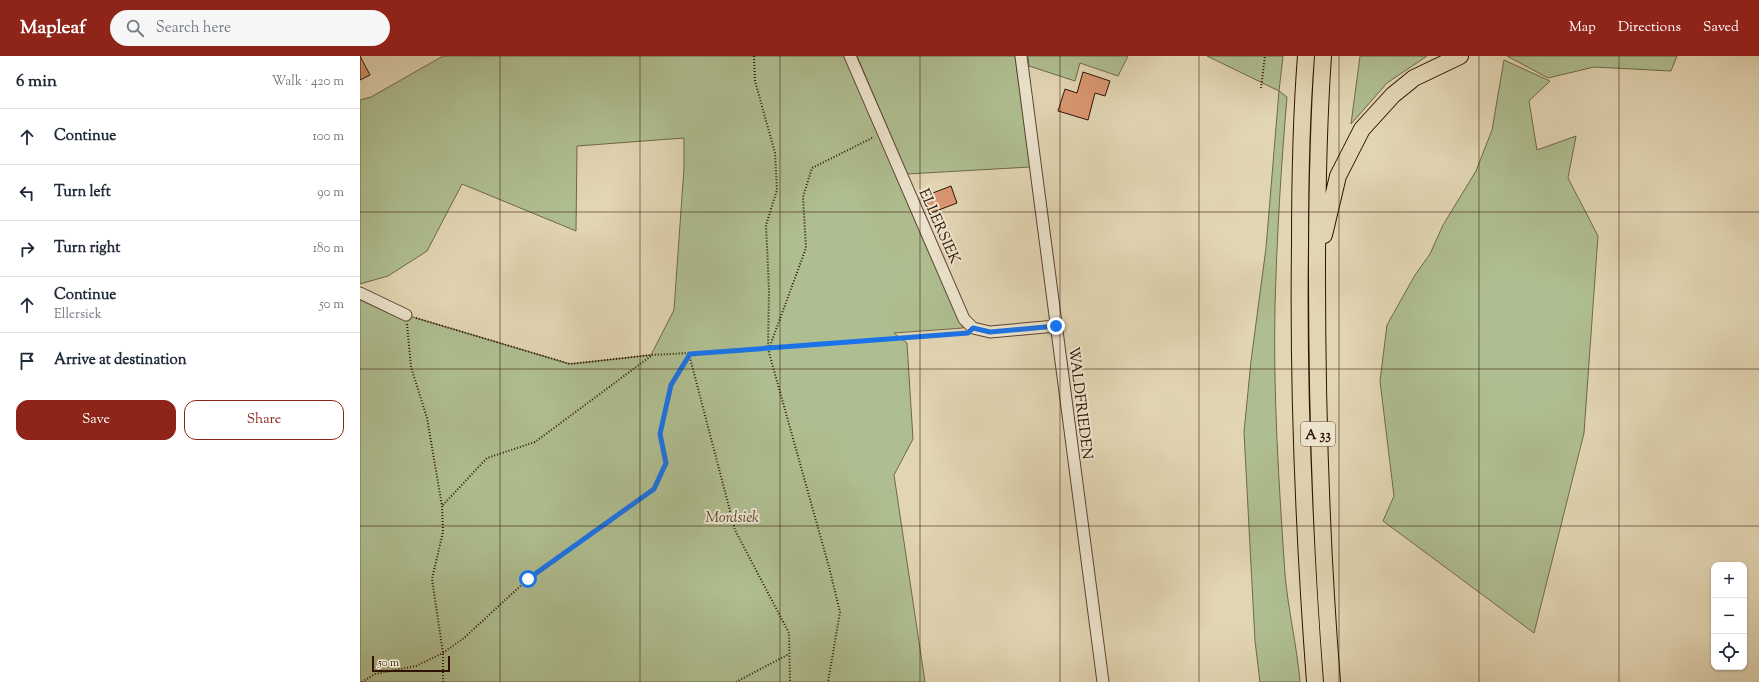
<!DOCTYPE html>
<html lang="en">
<head>
<meta charset="utf-8">
<style>
	:root { --surface:#fff; --page:#f6f6f7; --text:#1f2937; --muted:#747a83; --line:#e0e1e3; --accent:#8f2418 }
	body { margin:0; font-family:"Sorts Mill Goudy",serif; background:var(--page); color:var(--text) }
	.controls { position:absolute; right:12px; bottom:12px; display:grid; overflow:hidden; border-radius:8px; box-shadow:0 1px 3px #0004 }
	.controls button { width:36px; height:36px; display:grid; place-items:center; padding:0; border:0; border-bottom:1px solid var(--line); background:var(--surface); color:var(--text); font:20px sans-serif }
	.scale { position:absolute; left:12px; bottom:10px; width:78px; box-sizing:border-box; padding-left:4px; border:2px solid #2f1204; border-top:0; font-size:11px; line-height:14px; white-space:nowrap; color:#2f1204; -webkit-text-stroke:3px #ece4ce; paint-order:stroke }
	.stop { position:absolute; width:12px; height:12px; margin:-9px; border:3px solid #1a73e8; border-radius:50%; background:#fff }
	.stop.end { background:#1a73e8; border-color:#fff; box-shadow:0 1px 4px #0008 }
	.list { margin:0; padding:0; list-style:none }
	h2 { display:flex; justify-content:space-between; align-items:center; height:52px; margin:0; padding:0 16px; font-size:17px }
	h2 small { font-size:13px; font-weight:400; color:var(--muted) }
	.list li { display:grid; grid-template-columns:26px 1fr auto; gap:12px; align-items:center; box-sizing:border-box; height:56px; padding:0 16px; border-top:1px solid var(--line) }
	.list b { display:block; font-size:15px; white-space:nowrap }
	.list p { margin:0; font-size:13px; white-space:nowrap; color:var(--muted) }
	.list em { font-size:13px; font-style:normal; color:var(--muted) }
	.actions { display:flex; gap:8px; padding:12px 16px }
	.actions a { flex:1; padding:9px 0; border:1px solid var(--accent); border-radius:12px; text-align:center; font-size:14px; color:var(--accent) }
	.actions .main { background:var(--accent); color:#fff }
	.icon { flex:none; width:22px; height:22px; fill:none; stroke:currentColor; stroke-width:2; stroke-linecap:round; stroke-linejoin:round }
	.map { position:relative; flex:none; width:1399px; height:626px; overflow:hidden }
	header { display:flex; align-items:center; gap:24px; box-sizing:border-box; height:56px; padding:0 20px; background:var(--accent); color:#fff }
	header strong { font-size:19px }
	nav { display:flex; gap:22px; margin-inline-start:auto; font-size:14px }
	.search { width:280px; height:36px; background:var(--page); display:flex; align-items:center; gap:10px; box-sizing:border-box; padding:0 14px; border-radius:22px; color:var(--muted); font-size:15px }
	main { display:flex }
	aside { flex:1; background:var(--surface) }
	.map>svg:first-child { display:block }
	.green { fill:#afbe90; stroke:#6f684a }
	.building { fill:#d89670; stroke:#2f1204 }
	.lines { fill:none; stroke-linecap:round; stroke-linejoin:round }
	.minor-casing { stroke:#5c4330; stroke-width:13 }
	.highway-casing { stroke:#2f1204; stroke-width:18 }
	.path { stroke:#2f1204; stroke-width:2; stroke-dasharray:1 2; stroke-linecap:butt }
	.minor { stroke:#ece4ce; stroke-width:11 }
	.highway { stroke:#e2d5b3; stroke-width:16 }
	.route { stroke:#1a73e8; stroke-width:5 }
	.grid { fill:none; stroke:#2f1204; stroke-width:1; stroke-opacity:0.55 }
	.labels { text-anchor:middle; stroke-width:4; stroke-linejoin:round; paint-order:stroke }
	.shield { fill:#ece4ce; stroke:#685141; stroke-width:1 }
	.shield-label { font-size:14px; font-weight:bold; fill:#2f1204 }
	.street-label { font-size:15px; fill:#2f1204; stroke:#ece4ce }
	.park-label { font-size:15px; font-style:italic; fill:#55462e; stroke:#ece4ce }
</style>
</head>
<body>
<header>
<strong>Mapleaf</strong>
<div class="search"><svg class="icon" aria-label="search" viewBox="0 0 24 24"><circle cx="10" cy="10" r="6"/><path d="M15 15l6 6"/></svg>Search here</div>
<nav><a>Map</a><a>Directions</a><a>Saved</a></nav>
</header>
<main>
<aside>
<h2>6 min<small>Walk · 420 m</small></h2>
<ul class="list">
<li><svg class="icon" aria-label="ahead" viewBox="0 0 24 24"><path d="M12 20V5M6 11l6-6 6 6"/></svg><div><b>Continue</b></div><em>100 m</em></li>
<li><svg class="icon" aria-label="left" viewBox="0 0 24 24"><path d="M17 20v-9H6M10 6l-5 5 5 5"/></svg><div><b>Turn left</b></div><em>90 m</em></li>
<li><svg class="icon" aria-label="right" viewBox="0 0 24 24"><path d="M7 20v-9h11M14 6l5 5-5 5"/></svg><div><b>Turn right</b></div><em>180 m</em></li>
<li><svg class="icon" aria-label="ahead" viewBox="0 0 24 24"><path d="M12 20V5M6 11l6-6 6 6"/></svg><div><b>Continue</b><p>Ellersiek</p></div><em>50 m</em></li>
<li><svg class="icon" aria-label="arrive" viewBox="0 0 24 24"><path d="M6 21V4h12l-3 4 3 4H6"/></svg><div><b>Arrive at destination</b></div></li>
</ul>
<div class="actions"><a class="main">Save</a><a>Share</a></div>
</aside>
<div class="map">
<svg width="1399" height="626" viewBox="0 0 1399 626">
	<rect width="100%" height="100%" fill="#e2d5b3"/>
	<filter id="stains"><feTurbulence type="fractalNoise" baseFrequency=".005" numOctaves="4"/><feColorMatrix values="0 0 0 0 .2 0 0 0 0 .09 0 0 0 0 .02 0 0 0 .5 -.17"/></filter>
	<radialGradient id="worn" r=".72"><stop offset=".6" stop-color="#630" stop-opacity="0"/><stop offset="1" stop-color="#630" stop-opacity=".3"/></radialGradient>
	<path class="green" d="M83 0H484L603 272 534 277 547 287 553 383 534 419 565 626H0V237L46 259 210 308 291 299 314 254 324 112V82L217 90 216 175 102 128 67 195 28 220 0 228V44L11 41Z
		M497 0H655L670 111 547 118Z
		M668 0H768L758 20 720 7 715 25 669 10Z
		M847 0H923L919 35 927 41C921 110 917 179 915 249 913 337 919 430 925 518 928 554 937 590 940 626H900L895 585 884 376 891 305 906 192 919 35Z
		M1000 0H1067L1027 27 991 68Z
		M1147 0H1317L1311 15 1234 11 1188 22Z
		M1144 4 1190 25 1169 45 1177 94 1216 80 1208 122 1238 180 1224 377 1174 577 1023 465 1034 440 1020 325 1027 269 1055 219 1070 198 1083 169 1116 115 1132 74Z"/>
	<path class="building" d="M0 0 10 19 0 24Z
		M723 16 750 25 745 40 735 37 728 64 698 55 705 33 717 37Z
		M591 130 597 147 571 157 565 140Z"/>
	<g class="lines">
		<g class="minor-casing">
			<path id="minor" d="M490 0 604 263 613 272 630 276 696 270
				M661 0 743 626
				M0 237 46 259"/>
		</g>
		<g class="highway-casing">
			<path id="highway" d="M946 0C941 63 940 126 940 189 938 335 944 480 955 626
				M963 0C958 72 957 145 957 217 957 354 961 490 972 626
				M964 179 978 120 1002 73 1033 39 1054 22 1100 0"/>
		</g>
		<path class="path" d="M394 0 395 25 415 97 417 134 406 169 409 234 408 293 469 511 480 556 468 626
			M901 32 905 0
			M56 262 210 308 291 299 408 293 604 277
			M47 268 51 311 67 362 82 450 83 476 72 523 83 597V626
			M410 290 446 192 443 141 452 112 514 81
			M329 298 375 474 429 577 430 626
			M83 449 127 402 175 386 291 300
			M2 626 15 618 56 610 83 597 104 582 168 523 294 433 305 407 300 378 311 329 329 298
			M376 626 429 598"/>
		<use href="#minor" class="minor"/>
		<use href="#highway" class="highway"/>
	</g>
	<g class="lines">
		<path class="route" d="M168 523 294 433 306 407 300 378 311 329 330 298 608 277 613 272 630 276 696 270"/>
	</g>
	<path class="grid" d="M140 0V626M280 0V626M420 0V626M560 0V626M700 0V626M839 0V626M979 0V626M1119 0V626M1259 0V626M0 156H1399M0 313H1399M0 470H1399"/>
	<g class="labels">
		<rect class="shield" x="941" y="366" width="34" height="24" rx="3"/>
		<g class="shield-label">
			<text x="958" y="383">A 33</text>
		</g>
		<g class="street-label">
			<text transform="translate(580 170) rotate(66)" y="5">ELLERSIEK</text>
			<text transform="translate(721 347) rotate(83)" y="5">WALDFRIEDEN</text>
		</g>
		<g class="park-label">
			<text x="372" y="466">Mordsiek</text>
		</g>
	</g>
	<rect width="100%" height="100%" filter="url(#stains)"/>
	<rect width="100%" height="100%" fill="url(#worn)"/>
</svg>
<div class="controls">
<button>+</button>
<button>−</button>
<button><svg class="icon" aria-label="locate" viewBox="0 0 24 24"><circle cx="12" cy="12" r="6"/><path d="M12 2v4M12 18v4M2 12h4M18 12h4"/></svg></button>
</div>
<div class="scale">50 m</div>
<div class="stop" style="left:168px;top:523px"></div>
<div class="stop end" style="left:696px;top:270px"></div>
</div>
</main>
</body>
</html>
